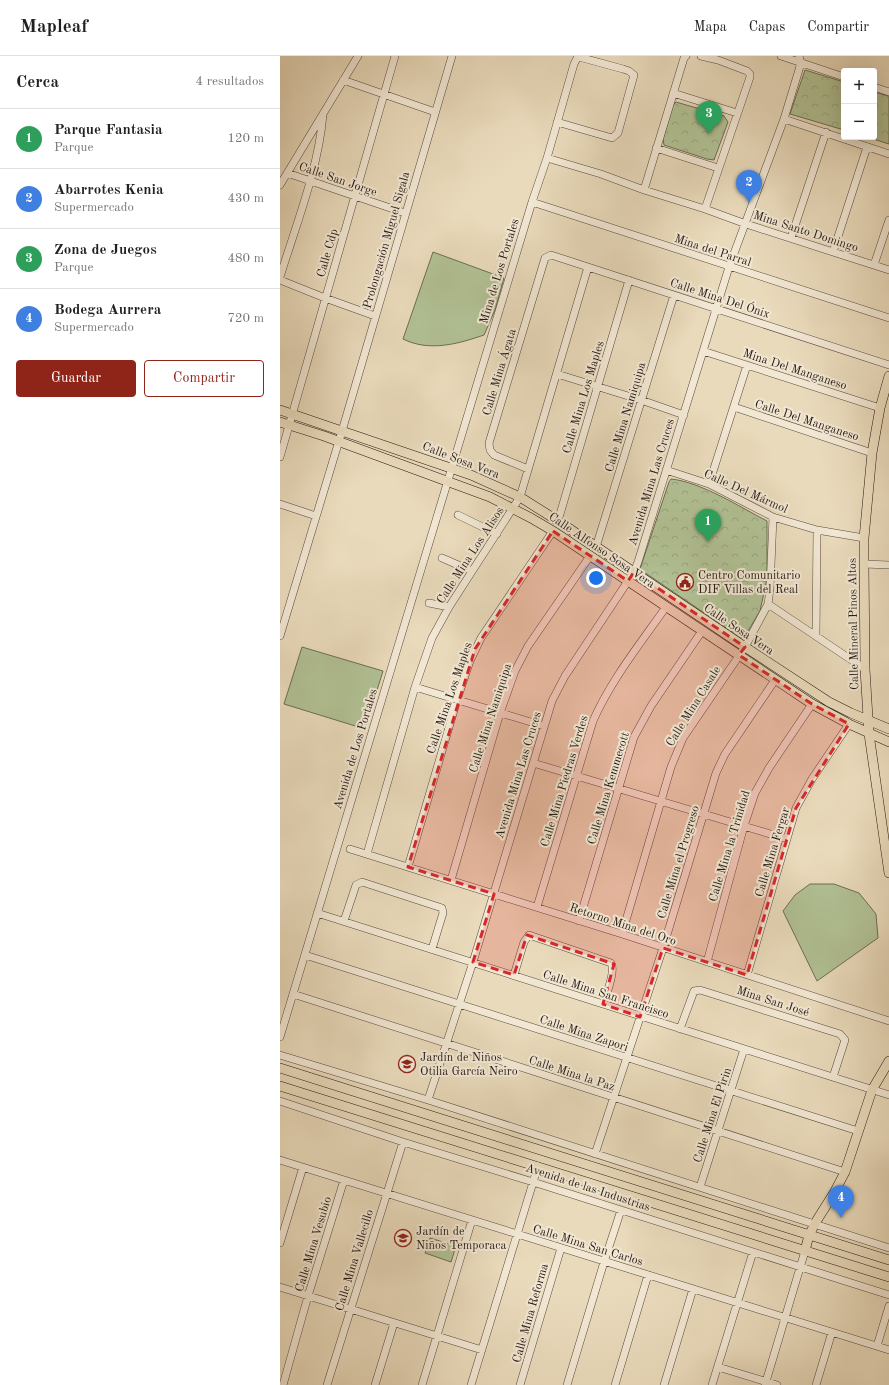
<!DOCTYPE html>
<html lang="es">
<head>
<meta charset="utf-8">
<style>
	:root { --surface:#fff; --page:#f6f6f6; --text:#202124; --muted:#757577; --line:#e0e0e0; --accent:#8f2418 }
	body { margin:0; font-family:"Old Standard TT",serif; background:var(--page); color:var(--text) }
	.controls { position:absolute; right:12px; top:12px; display:grid; overflow:hidden; border-radius:4px; box-shadow:0 4px 16px #0002 }
	.controls button { width:36px; height:36px; display:grid; place-items:center; padding:0; border:0; border-bottom:1px solid var(--line); background:var(--surface); color:var(--text); font:20px sans-serif }
	.you { position:absolute; left:316px; top:522px; width:14px; height:14px; margin:-10px; border:3px solid #fff; border-radius:50%; background:#1a73e8; box-shadow:0 0 0 6px #1a73e833 }
	.badge { display:grid; place-items:center; width:26px; height:26px; border-radius:50%; background:var(--accent); color:#fff; font-size:13px; font-weight:700 }
	.pin { position:absolute; translate:-50% -33px; filter:drop-shadow(0 1px 2px #0008) }
	.pin::after { content:''; position:absolute; top:21px; width:14px; height:12px; background:inherit; clip-path:polygon(0 0,100% 0,50% 100%) }
	.list { margin:0; padding:0; list-style:none }
	h2 { display:flex; justify-content:space-between; align-items:center; height:52px; margin:0; padding:0 16px; font-size:17px }
	h2 small { font-size:13px; font-weight:400; color:var(--muted) }
	.list li { display:grid; grid-template-columns:26px 1fr auto; gap:12px; align-items:center; box-sizing:border-box; height:60px; padding:0 16px; border-top:1px solid var(--line) }
	.list b { display:block; font-size:15px; white-space:nowrap }
	.list p { margin:0; font-size:13px; white-space:nowrap; color:var(--muted) }
	.list em { font-size:13px; font-style:normal; color:var(--muted) }
	.actions { display:flex; gap:8px; padding:12px 16px }
	.actions a { flex:1; padding:9px 0; border:1px solid var(--accent); border-radius:4px; text-align:center; font-size:14px; color:var(--accent) }
	.actions .main { background:var(--accent); color:#fff }
	.map { position:relative; flex:none; width:609px; height:1329px; overflow:hidden }
	header { display:flex; align-items:center; gap:24px; box-sizing:border-box; height:56px; padding:0 20px; background:var(--surface); border-bottom:1px solid var(--line) }
	header strong { font-size:19px }
	nav { display:flex; gap:22px; margin-inline-start:auto; font-size:14px }
	main { display:flex }
	aside { flex:1; background:var(--surface) }
	.map>svg:first-child { display:block }
	.green { fill:#b1c194; stroke:#6c6d54 }
	.park { fill:url(#park-crowns); stroke:#6c6d54 }
	.lines { fill:none; stroke-linecap:round; stroke-linejoin:round }
	.minor-casing { stroke:#57493d; stroke-width:8 }
	.major-casing { stroke:#261913; stroke-width:10 }
	.minor { stroke:#f1e7d3; stroke-width:7 }
	.major { stroke:#e9dabb; stroke-width:9 }
	.marked { fill:#d62828; fill-opacity:0.2; stroke:#d62828; stroke-width:3; stroke-dasharray:8 5; stroke-linejoin:round }
	.labels { text-anchor:middle; stroke-width:4; stroke-linejoin:round; paint-order:stroke }
	.street-label { font-size:12px; fill:#261913; stroke:#f1e7d3 }
	.poi-label { font-size:12px; fill:#261913; stroke:#f1e7d3; text-anchor:start }
</style>
</head>
<body>
<header>
<strong>Mapleaf</strong>
<nav><a>Mapa</a><a>Capas</a><a>Compartir</a></nav>
</header>
<main>
<aside>
<h2>Cerca<small>4 resultados</small></h2>
<ul class="list">
<li><span class="badge" style="background:#2e9e5b">1</span><div><b>Parque Fantasia</b><p>Parque</p></div><em>120 m</em></li>
<li><span class="badge" style="background:#3f7fe0">2</span><div><b>Abarrotes Kenia</b><p>Supermercado</p></div><em>430 m</em></li>
<li><span class="badge" style="background:#2e9e5b">3</span><div><b>Zona de Juegos</b><p>Parque</p></div><em>480 m</em></li>
<li><span class="badge" style="background:#3f7fe0">4</span><div><b>Bodega Aurrera</b><p>Supermercado</p></div><em>720 m</em></li>
</ul>
<div class="actions"><a class="main">Guardar</a><a>Compartir</a></div>
</aside>
<div class="map">
<svg width="609" height="1329" viewBox="0 0 609 1329">
	<defs>
		<pattern id="park-crowns" width="20" height="18" patternUnits="userSpaceOnUse"><rect width="20" height="18" fill="#b1c194"/><path d="M2 6a3 3 0 1 1 6 0M12 15a3 3 0 1 1 6 0" fill="none" stroke="#98a57f"/></pattern>
	</defs>
	<rect width="100%" height="100%" fill="#e9dabb"/>
	<filter id="stains"><feTurbulence type="fractalNoise" baseFrequency=".005" numOctaves="4"/><feColorMatrix values="0 0 0 0 .2 0 0 0 0 .09 0 0 0 0 .02 0 0 0 .5 -.17"/></filter>
	<radialGradient id="worn" r=".72"><stop offset=".6" stop-color="#630" stop-opacity="0"/><stop offset="1" stop-color="#630" stop-opacity=".3"/></radialGradient>
	<path class="green" d="M153 196 224 222 215 254 204 279C178 288 149 296 123 283Z
		M22 591 103 615 85 673 4 648Z
		M530 828H554L579 837 596 858 598 882 537 925 503 855 515 839Z
		M150 1182 176 1190 171 1206 145 1197Z"/>
	<path class="park" d="M525 14 564 26V74L510 58Z
		M594 36 609 40V88L587 81H594Z
		M396 46 444 60 448 66 434 104 427 103 384 89 383 83 393 49Z
		M391 423C421 426 460 451 487 465V523L480 555 465 580 461 582 364 516 360 513 389 426Z"/>
	<g class="lines">
		<g class="minor-casing">
			<path id="minor" d="M421 0 438 4 467 15 470 18V21L425 153
				M501 0 564 21
				M63 24 155 56
				M594 31 609 36
				M393 37 457 57
				M504 63 609 98
				M376 92 438 112
				M267 102 294 8 297 2 299 1 343 13 349 15 354 19 338 77 332 82 277 66
				M7 117 125 157
				M0 129 78 0
				M364 134 404 2 406 0
				M252 146 609 262
				M511 182 546 76
				M553 196 587 91
				M594 209 609 164
				M0 221C16 169 39 111 43 58
				M0 224 45 242 95 260
				M423 295 600 352
				M277 318 361 344 404 359
				M454 351 592 397
				M0 401 115 0
				M248 413 214 399 210 394 209 387 265 202 271 199 609 309
				M386 414 429 428 493 461 537 474 584 482
				M429 428 467 309
				M0 448 36 460
				M178 459 217 478
				M278 465 349 224
				M316 491 394 239
				M162 502 192 515
				M584 508 609 509
				M149 547 169 551
				M488 548 585 613
				M0 580 62 375 172 0
				M536 580 537 474
				M135 631 264 670
				M253 707 507 783
				M70 793 342 878 609 965
				M87 798 135 631 152 582 169 551 240 441 308 211
				M128 811 177 644 190 605 201 582 273 475
				M171 824 220 657 235 615 248 590 310 500
				M257 851 313 665C331 624 360 588 386 551
				M37 857 609 1039
				M64 865 76 829 82 826 162 852 163 857 152 893
				M299 865 354 681 371 650 422 575
				M342 878 391 711 403 682 465 591 488 548 490 533 493 461
				M25 899 578 1075
				M427 906 464 770 475 737 489 712 532 648
				M234 919 244 886 249 879 331 907C336 915 326 939 323 948
				M467 919 516 752 532 723 569 668
				M13 938C197 998 381 1055 565 1116
				M400 973 414 935 420 934 560 978 565 984 553 1021
				M0 981 252 146 267 102 321 118 364 134 425 153 466 168 609 214
				M0 999 148 1044 609 1192
				M148 1044 193 906 272 645 285 620 354 516 358 506 449 211 504 63 521 7 519 0
				M0 1045 123 1086 253 1126 609 1239
				M315 1098 383 892 436 717 445 698 495 624
				M0 1104 609 1294
				M420 1131 464 993
				M0 1187 23 1111
				M0 1231 202 1294
				M597 1290 609 1250
				M438 1311 497 1329
				M3 1329 28 1240 64 1124
				M47 1329 123 1086
				M95 1329 114 1267
				M142 1329 192 1164
				M191 1329 258 1110
				M240 1329 281 1192
				M287 1329 324 1206 341 1154
				M335 1329 368 1219
				M384 1329 413 1233
				M432 1329 473 1196
				M485 1329 525 1195
				M536 1329 552 1276"/>
		</g>
		<g class="major-casing">
			<path id="major" d="M609 320 600 352 592 397 584 482V508L585 613 589 678 609 817
				M0 354 191 419 240 441 278 465 465 591 549 646 571 657 609 673
				M0 366 44 380 210 441 251 462 273 475 532 648 569 668 609 686
				M0 1012 609 1204
				M0 1030 609 1221
				M525 1195 529 1179 537 1164 554 1137 565 1116 592 1034 609 1005"/>
		</g>
		<use href="#minor" class="minor"/>
		<use href="#major" class="major"/>
	</g>
	<path class="marked" d="M273 475 348 525 354 516 465 591 459 599 532 648 569 668 516 752 467 919 383 892 360 961 323 948 334 908 247 879 234 919 193 906 214 838 128 811 195 593Z"/>
	<defs>
		<g id="civic-ring" transform="scale(0.9)"><circle r="9.5" fill="#f1e7d3" stroke="#8f2418" stroke-width="1.5"/><path d="M-.6-6.5H3V-4.5H.6V-3L4-1V1h2V6H-6V1h2V-1L-.6-3ZM-1.2 2.5V6h2.4V2.5Z" fill="#8f2418"/></g>
		<g id="school-ring" transform="scale(0.9)"><circle r="9.5" fill="#f1e7d3" stroke="#8f2418" stroke-width="1.5"/><path d="M0-5L7-2L0 1L-7-2ZM-4 1L0 2.5L4 1V4Q0 6-4 4Z" fill="#8f2418"/></g>
	</defs>
	<g fill-rule="evenodd">
		<use href="#civic-ring" x="405" y="526"/>
		<use href="#school-ring" x="127" y="1008"/>
		<use href="#school-ring" x="123" y="1182"/>
	</g>
	<g class="labels">
		<g class="street-label">
			<text transform="translate(58 123) rotate(19)" y="4">Calle San Jorge</text>
			<text transform="translate(526 175) rotate(18)" y="4">Mina Santo Domingo</text>
			<text transform="translate(106 184) rotate(-74)" y="4">Prolongación Miguel Sigala</text>
			<text transform="translate(433 194) rotate(18)" y="4">Mina del Parral</text>
			<text transform="translate(47 197) rotate(-74)" y="4">Calle Cdp</text>
			<text transform="translate(219 215) rotate(-73)" y="4">Mina de Los Portales</text>
			<text transform="translate(440 242) rotate(18)" y="4">Calle Mina Del Ónix</text>
			<text transform="translate(515 313) rotate(18)" y="4">Mina Del Manganeso</text>
			<text transform="translate(219 316) rotate(-73)" y="4">Calle Mina Ágata</text>
			<text transform="translate(303 341) rotate(-73)" y="4">Calle Mina Los Maples</text>
			<text transform="translate(345 361) rotate(-73)" y="4">Calle Mina Namiquipa</text>
			<text transform="translate(527 364) rotate(18)" y="4">Calle Del Manganeso</text>
			<text transform="translate(181 404) rotate(21)" y="4">Calle Sosa Vera</text>
			<text transform="translate(371 426) rotate(-73)" y="4">Avenida Mina Las Cruces</text>
			<text transform="translate(466 435) rotate(24)" y="4">Calle Del Mármol</text>
			<text transform="translate(322 494) rotate(34)" y="4">Calle Alfonso Sosa Vera</text>
			<text transform="translate(190 499) rotate(-57)" y="4">Calle Mina Los Alisos</text>
			<text transform="translate(573 568) rotate(-91)" y="4">Calle Mineral Pinos Altos</text>
			<text transform="translate(459 573) rotate(34)" y="4">Calle Sosa Vera</text>
			<text transform="translate(169 642) rotate(-71)" y="4">Calle Mina Los Maples</text>
			<text transform="translate(413 650) rotate(-58)" y="4">Calle Mina Casale</text>
			<text transform="translate(210 662) rotate(-72)" y="4">Calle Mina Namiquipa</text>
			<text transform="translate(75 693) rotate(-73)" y="4">Avenida de Los Portales</text>
			<text transform="translate(238 719) rotate(-73)" y="4">Avenida Mina Las Cruces</text>
			<text transform="translate(284 725) rotate(-73)" y="4">Calle Mina Piedras Verdes</text>
			<text transform="translate(328 732) rotate(-73)" y="4">Calle Mina Kemmecott</text>
			<text transform="translate(449 790) rotate(-73)" y="4">Calle Mina la Trinidad</text>
			<text transform="translate(492 796) rotate(-73)" y="4">Calle Mina Fergar</text>
			<text transform="translate(398 806) rotate(-73)" y="4">Calle Mina el Progreso</text>
			<text transform="translate(343 868) rotate(18)" y="4">Retorno Mina del Oro</text>
			<text transform="translate(326 938) rotate(18)" y="4">Calle Mina San Francisco</text>
			<text transform="translate(493 945) rotate(18)" y="4">Mina San José</text>
			<text transform="translate(304 977) rotate(18)" y="4">Calle Mina Zapori</text>
			<text transform="translate(292 1017) rotate(18)" y="4">Calle Mina la Paz</text>
			<text transform="translate(432 1059) rotate(-72)" y="4">Calle Mina El Pirin</text>
			<text transform="translate(308 1131) rotate(18)" y="4">Avenida de las Industrias</text>
			<text transform="translate(33 1188) rotate(-73)" y="4">Calle Mina Vesubio</text>
			<text transform="translate(308 1189) rotate(17)" y="4">Calle Mina San Carlos</text>
			<text transform="translate(74 1204) rotate(-73)" y="4">Calle Mina Vallecillo</text>
			<text transform="translate(250 1257) rotate(-74)" y="4">Calle Mina Reforma</text>
		</g>
		<g class="poi-label">
			<text x="418" y="523">Centro Comunitario<tspan x="418" dy="14">DIF Villas del Real</tspan></text>
			<text x="140" y="1005">Jardín de Niños<tspan x="140" dy="14">Otilia García Neiro</tspan></text>
			<text x="136" y="1179">Jardín de<tspan x="136" dy="14">Niños Temporaca</tspan></text>
		</g>
	</g>
	<rect width="100%" height="100%" filter="url(#stains)"/>
	<rect width="100%" height="100%" fill="url(#worn)"/>
</svg>
<div class="controls">
<button>+</button>
<button>−</button>
</div>
<div class="you"></div>
<div class="pin badge" style="left:428px;top:486px;background:#2e9e5b">1</div>
<div class="pin badge" style="left:469px;top:147px;background:#3f7fe0">2</div>
<div class="pin badge" style="left:429px;top:78px;background:#2e9e5b">3</div>
<div class="pin badge" style="left:561px;top:1162px;background:#3f7fe0">4</div>
</div>
</main>
</body>
</html>
